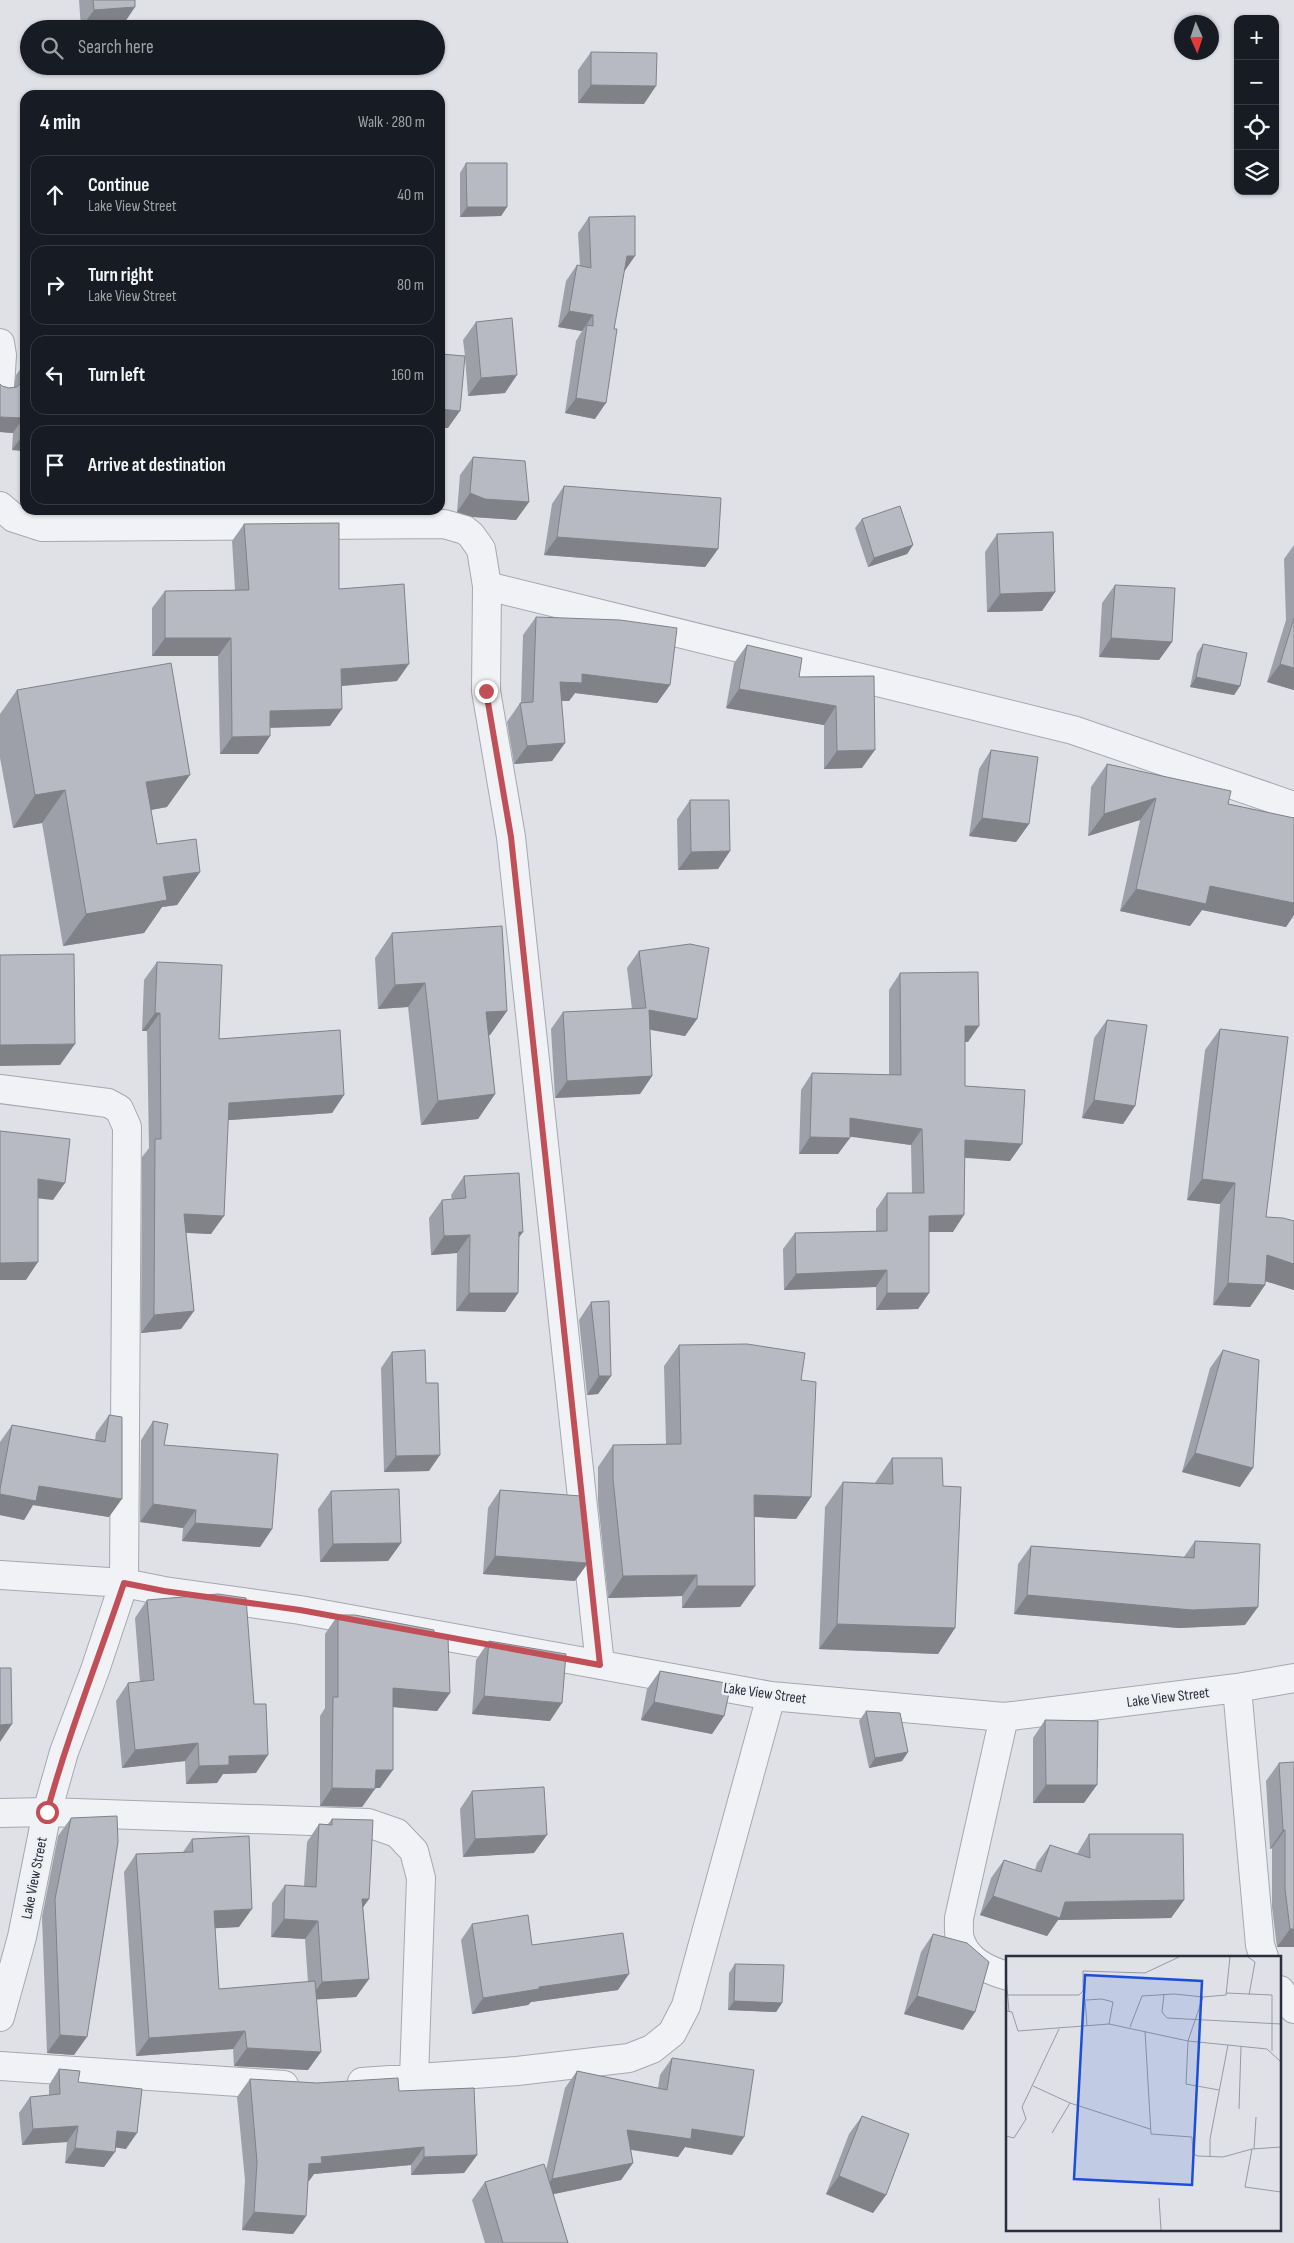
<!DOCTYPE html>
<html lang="en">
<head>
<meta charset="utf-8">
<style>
	:root { --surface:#171b24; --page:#20242c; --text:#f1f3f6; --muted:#9ea1a6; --line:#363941 }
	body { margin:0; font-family:"Sofia Sans Condensed",sans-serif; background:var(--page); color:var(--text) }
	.controls { position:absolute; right:15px; top:15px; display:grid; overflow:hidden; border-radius:10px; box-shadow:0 1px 4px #0004 }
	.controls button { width:45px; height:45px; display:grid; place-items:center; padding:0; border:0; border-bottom:1px solid var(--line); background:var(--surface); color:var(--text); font:25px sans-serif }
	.compass { position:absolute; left:1174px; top:15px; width:45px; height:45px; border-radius:50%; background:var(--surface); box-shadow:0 1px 4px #0004; rotate:177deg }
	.stop { position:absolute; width:15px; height:15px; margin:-11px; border:4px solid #c14f58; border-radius:50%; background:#fff }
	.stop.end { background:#c14f58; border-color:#fff; box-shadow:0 1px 5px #0008 }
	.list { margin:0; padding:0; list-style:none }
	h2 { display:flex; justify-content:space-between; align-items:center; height:65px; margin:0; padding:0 20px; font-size:21px }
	h2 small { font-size:16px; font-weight:400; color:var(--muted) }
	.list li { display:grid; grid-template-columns:32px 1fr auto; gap:15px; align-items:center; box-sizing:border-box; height:80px; margin:0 10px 10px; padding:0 10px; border:1px solid var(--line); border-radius:15px }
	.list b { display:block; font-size:19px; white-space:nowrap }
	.list p { margin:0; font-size:16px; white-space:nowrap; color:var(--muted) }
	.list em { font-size:16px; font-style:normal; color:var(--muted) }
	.icon { flex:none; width:28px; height:28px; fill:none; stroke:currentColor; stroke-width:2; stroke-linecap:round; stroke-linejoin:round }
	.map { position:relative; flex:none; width:1294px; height:2243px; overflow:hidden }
	.search { position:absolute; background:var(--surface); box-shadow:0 1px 4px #0004; left:20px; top:20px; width:425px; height:55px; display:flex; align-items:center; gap:12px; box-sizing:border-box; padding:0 18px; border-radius:28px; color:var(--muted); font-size:19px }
	.panel { position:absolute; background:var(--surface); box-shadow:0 1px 4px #0004; left:20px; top:90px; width:425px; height:425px; border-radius:15px }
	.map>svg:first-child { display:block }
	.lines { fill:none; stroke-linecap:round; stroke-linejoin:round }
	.street-casing { stroke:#a5a8b0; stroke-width:30 }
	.street { stroke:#f1f2f5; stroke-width:28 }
	.wall { fill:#9da0a8 }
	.shaded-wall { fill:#808288 }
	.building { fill:#b7bac3; stroke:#808288 }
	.route { stroke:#c14f58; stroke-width:6 }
	.labels { text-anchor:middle; stroke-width:5; stroke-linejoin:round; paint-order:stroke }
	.street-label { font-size:15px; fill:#292f3c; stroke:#eef0f4 }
	.inset-road { fill:none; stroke:#969aa3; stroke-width:1 }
	.view { fill:#1d4ed8; fill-opacity:0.15; stroke:#1d4ed8; stroke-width:2.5 }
	.inset-edge { fill:none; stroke:#292f3c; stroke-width:2.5 }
</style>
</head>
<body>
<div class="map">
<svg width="1294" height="2243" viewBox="0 0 1294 2243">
	<rect width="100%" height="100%" fill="#dfe1e7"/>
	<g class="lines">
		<g class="street-casing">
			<path id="street" d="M0 343 2 355 0 387
				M0 506 14 518 42 527 444 524 465 530 471 535 481 549 487 586 486 691 511 837 600 1665
				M487 586 1073 730 1294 806
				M0 1089 108 1103 119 1109 127 1127 124 1583 0 1575
				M1237 1688 1260 1945 1264 1957
				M1004 1717 959 1918C959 1926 958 1936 961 1942 968 1961 989 1971 1008 1976
				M0 1813 47 1812 368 1823 397 1833 414 1851 421 1878 414 2078
				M1280 1990 1294 2009
				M0 2017 22 1937 47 1812 64 1752 95 1670 124 1583 164 1591 300 1610 771 1696 1004 1717 1237 1688 1294 1678
				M0 2066 284 2085
				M362 2082 517 2071 629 2058 652 2049 672 2033 686 2006 771 1696"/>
		</g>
		<use href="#street" class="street"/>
	</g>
	<path class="wall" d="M79 0H135L123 25 81 28Z
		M591 52 644 104 578 103V70Z
		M466 163 507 207 501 216 460 217V173Z
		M589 217 624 272 595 419 565 413 576 341 582 331 558 327 566 281 577 265 580 266 578 233Z
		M476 322 505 393 468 396 465 356 448 428H440V354L465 356 463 340Z
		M25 363V451L12 450 13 433 0 432V384L2 386 9 388 14 387 16 375Z
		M473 457 529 502 516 520 473 517 457 512 460 475Z
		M564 486 718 549 705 567 544 555 552 504Z
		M862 519 913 545 907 554 868 567 855 528Z
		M244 524 339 589 397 681 342 686 330 726 270 728V736L258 754H220L218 656H152V608L165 591 235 590 232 541Z
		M997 534 1055 592 1042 611 987 612 985 552Z
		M1294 545V690L1267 682 1286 620 1284 559Z
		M1115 585 1172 642 1159 660 1099 657 1102 603Z
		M536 617 670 685 657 703 575 693 569 701H561L565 743 552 761 514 764 507 722 520 703H521L523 635Z
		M1203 644 1240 686 1234 695 1190 687 1197 653Z
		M747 645 799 677 874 676 862 768 824 769V725L726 708 734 663Z
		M17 690 167 807 151 810 157 844 200 872 177 905 162 907 144 933 63 946 42 823 13 828 0 758V714Z
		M991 750 1029 824 1016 842 969 836 979 769Z
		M1107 764 1228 804 1294 818V915L1286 927 1202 910 1190 926 1120 911 1140 820 1088 836 1091 787Z
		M690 800 730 851 718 869 678 870 677 819Z
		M392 933 507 1011 490 1035H489L495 1094 478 1119 421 1125 408 1007 378 1009 375 958Z
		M639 951 697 1019 685 1036 650 1030 652 1076 640 1094 555 1098 551 1029 563 1012 632 1009 627 968Z
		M157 962 219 1039 344 1095 332 1113 228 1120 211 1234 186 1233 194 1311 181 1329 141 1333 142 1157 149 1148 147 1031H142L144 980Z
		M900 973 968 1042H965V1086L1010 1161 965 1157 953 1232H929V1293L918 1309 876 1310V1287L784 1290 783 1249 795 1233 876 1231V1209L887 1193H912L911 1145 850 1136 838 1154H799L801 1090 812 1073 889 1075V990Z
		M1107 1020 1135 1106 1123 1124 1082 1118 1094 1038Z
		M1220 1029 1266 1217 1294 1290 1265 1281V1285L1250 1307 1213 1305 1220 1204 1187 1200 1205 1050Z
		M464 1176 519 1238 518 1293 505 1312 456 1311 457 1253 431 1255 429 1218 442 1200H452L451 1195Z
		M591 1302 611 1376 598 1394 587 1395 579 1320Z
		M679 1345 801 1380 811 1497 796 1519 754 1517 755 1586 740 1607 682 1608V1596L608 1598 598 1501V1467L613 1445 666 1444 664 1366Z
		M1223 1350 1240 1487 1182 1472 1210 1368Z
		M392 1352 426 1383 429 1471 384 1472 381 1368Z
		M109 1415V1517L33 1505 24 1520 0 1515V1442L12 1425 95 1440 96 1433Z
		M153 1421 164 1445 272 1529 260 1547 182 1541 183 1528 140 1522 141 1440Z
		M892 1458 943 1486 955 1628 938 1654 819 1649 825 1507 843 1482 875 1483Z
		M500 1490 575 1581 483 1574 488 1508Z
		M331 1491 401 1543 388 1561 320 1562 318 1509Z
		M1195 1541 1245 1625 1179 1628 1014 1614 1018 1564 1031 1546 1184 1557Z
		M147 1600 256 1773 223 1774 217 1783 186 1784 185 1761 122 1768 116 1701 128 1683 140 1682 135 1618Z
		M338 1615 434 1637 450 1693 437 1711 393 1707 380 1788H375L362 1807 320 1806V1716L325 1708V1634Z
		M489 1641 550 1721 472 1714 476 1660Z
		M660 1671 724 1716 712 1734 641 1720 647 1689Z
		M866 1711 908 1752 902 1761 869 1768 859 1721Z
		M1045 1720 1084 1803H1033V1738Z
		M1279 1763 1294 1947H1277L1272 1907V1848L1270 1849 1266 1781Z
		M472 1791 534 1853 463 1857 460 1809Z
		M71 1818 74 2055 47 2053 42 1917 58 1836Z
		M332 1819 369 1899 363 1907 369 1979 356 1997 317 1999 308 2070 234 2066 233 2049 136 2056 124 1872 136 1854 183 1852 192 1839 239 1927 215 1928 219 1989 308 1982 305 1939 271 1937 272 1903 285 1885 304 1886 307 1842 319 1824H328Z
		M1089 1834 1184 1900 1171 1918 1058 1920 1047 1936 980 1915 991 1878 1004 1860 1035 1870 1037 1863 1050 1845 1077 1854Z
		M472 1924 532 1945 618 1990 531 2002 528 2005 472 2014 461 1940Z
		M933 1934 975 2012 963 2030 904 2014 921 1952Z
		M735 1964 782 2003 776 2012 728 2010 729 1973Z
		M672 2058 732 2155 685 2147 678 2157 631 2150 633 2163 621 2180 553 2194 568 2243H485L472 2200 485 2182 546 2170 565 2088 577 2071 658 2088 660 2075Z
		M59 2069 78 2082 126 2149 115 2147 104 2167 65 2163 67 2142 22 2145 19 2113 30 2097 49 2095V2085Z
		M250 2079 399 2091 477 2155 464 2173 411 2175V2165L314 2174 309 2181H308L306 2216 293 2234 242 2230 245 2180 237 2097Z
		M862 2116 886 2195 873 2213 826 2194 849 2134Z"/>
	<path class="shaded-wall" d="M135 7 123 25 81 28 94 10Z
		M591 85 656 86 644 104 578 103Z
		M467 207H507L501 216 460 217Z
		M627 256H635L624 272H616Z
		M569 311 593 315 582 331 558 327Z
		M517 375 505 393 468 396 481 378Z
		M576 398 606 403 595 419 565 413Z
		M440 409 460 411 448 428H440Z
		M0 417 23 418 13 433 0 432Z
		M22 436H25V451L12 450Z
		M470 493 529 502 516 520 473 517 457 512Z
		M557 537 718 549 705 567 544 555Z
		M913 545 907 554 868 567 874 558Z
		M1055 592 1042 611 987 612 1000 594Z
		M165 638H231L218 656H152Z
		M1111 638 1172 642 1159 660 1099 657Z
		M409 664 397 681 329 687 341 669Z
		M1280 664 1294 668V690L1267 682Z
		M582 674 670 685 657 703 575 693 569 701 547 700 560 682Z
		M1196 677 1240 686 1234 695 1190 687Z
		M739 689 836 706 824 725 726 708Z
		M342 709 330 726 257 728 270 711Z
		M270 736 258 754H220L232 737Z
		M565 743 552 761 514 764 527 746Z
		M875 750 862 768 824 769 837 751Z
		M190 775 167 807 123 815 146 782Z
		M65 790 42 823 13 828 35 795Z
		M1156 798 1140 820 1088 836 1104 814Z
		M982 818 1029 824 1016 842 969 836Z
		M730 851 718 869 678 870 691 852Z
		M200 872 177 905 162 907 144 933 63 946 86 914 163 877Z
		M1210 886 1294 903V915L1286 927 1202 910 1190 926 1120 911 1136 889Z
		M425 983 408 1007 378 1009 395 985Z
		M649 1010 697 1019 685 1036 637 1027Z
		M507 1011 490 1035 469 1037 486 1012Z
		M155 1013H160L147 1031H142Z
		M965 1026H979L968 1042H953Z
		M75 1044 60 1065 0 1066V1045Z
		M652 1076 640 1094 555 1098 567 1081Z
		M495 1094 478 1119 421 1125 438 1101Z
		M344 1095 332 1113 216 1121 229 1103Z
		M1094 1100 1135 1106 1123 1124 1082 1118Z
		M850 1118 922 1129 911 1145 838 1135Z
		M810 1137 850 1138 838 1154H799Z
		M965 1140 1022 1144 1010 1161 953 1157Z
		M38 1179 65 1183 53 1200 26 1197Z
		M1202 1179 1235 1183 1220 1204 1187 1200Z
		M184 1214 224 1216 211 1234 172 1232Z
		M964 1215 953 1232H918L929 1216Z
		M519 1232H523L510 1250Z
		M470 1235 457 1253 431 1255 444 1236Z
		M1267 1255 1294 1264V1290L1252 1277Z
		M38 1262 26 1280H0V1263Z
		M887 1270 876 1287 784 1290 796 1274Z
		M1228 1283 1265 1285 1250 1307 1213 1305Z
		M469 1293H518L505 1312 456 1311Z
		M887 1293H929L918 1309 876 1310Z
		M194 1311 181 1329 141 1333 154 1315Z
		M599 1376H611L598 1394 587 1395Z
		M1195 1453 1253 1468 1240 1487 1182 1472Z
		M440 1455 429 1471 384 1472 396 1456Z
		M39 1486 122 1499 109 1517 33 1505 24 1520 0 1515V1494Z
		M754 1495 811 1497 796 1519 739 1516Z
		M153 1504 196 1510 183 1528 140 1522Z
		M195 1523 272 1529 260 1547 182 1541Z
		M401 1543 388 1561 320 1562 333 1544Z
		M495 1556 588 1563 575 1581 483 1574Z
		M697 1575 682 1596 608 1598 623 1576Z
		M697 1586H755L740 1607 682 1608Z
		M1027 1595 1258 1607 1245 1625 1179 1628 1014 1614Z
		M837 1624 955 1628 938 1654 819 1649Z
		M393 1688 450 1693 437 1711 381 1706Z
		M484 1696 562 1703 550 1721 472 1714Z
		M654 1702 724 1716 712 1734 641 1720Z
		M12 1724 0 1742V1725Z
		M198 1743 185 1761 122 1768 135 1750Z
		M908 1752 902 1761 869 1768 875 1758Z
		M268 1755 256 1773 223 1774 217 1783 186 1784 199 1766 229 1756Z
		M376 1770H393L380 1788H363Z
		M1046 1785H1097L1084 1803H1033Z
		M332 1788 375 1789 362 1807 320 1806Z
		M1283 1830H1285L1272 1848 1270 1849Z
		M547 1835 534 1853 463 1857 475 1839Z
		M993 1896 1065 1902 1184 1900 1171 1918 1058 1920 1047 1936 980 1915Z
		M362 1899H369L356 1917Z
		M252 1909 239 1927 201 1929 214 1911Z
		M284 1919 318 1921 305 1939 271 1937Z
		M1290 1929H1294V1947H1277Z
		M629 1974 618 1990 531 2002 528 2005 472 2014 483 1998 539 1987Z
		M369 1979 356 1997 309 2000 322 1982Z
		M917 1996 975 2012 963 2030 904 2014Z
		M734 2001 782 2003 776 2012 728 2010Z
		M245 2031 233 2049 136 2056 149 2038Z
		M60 2035 87 2037 74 2055 47 2053Z
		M247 2048 321 2052 308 2070 234 2066Z
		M78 2126 67 2142 22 2145 33 2129Z
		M692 2129 744 2137 732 2155 685 2147 678 2157 615 2147 627 2130Z
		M117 2131 137 2133 126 2149 106 2146Z
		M424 2147 411 2165 314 2174 309 2181 296 2183 309 2164 321 2157Z
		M75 2148 115 2152 104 2167 65 2163Z
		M477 2155 464 2173 411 2175 424 2157Z
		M633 2163 621 2180 540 2197 552 2179Z
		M839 2176 886 2195 873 2213 826 2194Z
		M254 2212 306 2216 293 2234 242 2230Z"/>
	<path class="building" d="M93 0H135V7L94 10Z
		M591 52 657 53 656 86 591 85Z
		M466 163H507V207H467Z
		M635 216V256H627L614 329H617L606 403 576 398 587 325 593 326V315L569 311 577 265 591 268 589 217Z
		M512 318 517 375 481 378 476 322Z
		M440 354 465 356 460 411 440 409Z
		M25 369V436H22L23 418 0 417V384L2 386 9 388 17 387 23 381Z
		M473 457 525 461 529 502 485 499 470 493Z
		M564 486 721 498 718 549 557 537Z
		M900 506 913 545 874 558 862 519Z
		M339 523V589L404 584 409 664 341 669 342 709 270 711V736L232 737 231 638H165V591L249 590 244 524Z
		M1053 532 1055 592 1000 594 997 534Z
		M1115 585 1175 588 1172 642 1111 638Z
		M536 617 620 620 677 628 670 685 582 674V683L560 682 565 743 527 746 520 703 533 702Z
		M1294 618V668L1280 664Z
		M1203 644 1247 653 1240 686 1196 677Z
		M747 645 802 658 799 677 874 676 875 750 837 751 836 706 739 689Z
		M171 663 190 775 146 782 157 844 196 839 200 872 163 877 167 900 86 914 65 790 35 795 17 690Z
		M991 750 1038 757 1029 824 982 818Z
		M1107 764 1231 791 1228 804 1294 818V903L1210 886 1206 904 1136 889 1156 798 1104 814Z
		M690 800H729L730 851 691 852Z
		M502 926 507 1011 486 1012 495 1094 438 1101 425 983 395 985 392 933Z
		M690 944 709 948 697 1019 649 1010 652 1076 567 1081 563 1012 646 1008 639 951Z
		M74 954 75 1044 0 1045V955Z
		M157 962 222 965 219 1039 340 1030 344 1095 229 1103 224 1216 184 1214 194 1311 154 1315 155 1139H161L160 1013H155Z
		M978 972 979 1026H965V1086L1025 1090 1022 1144 965 1140 964 1215 929 1216V1293H887V1270L796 1274 795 1233 887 1231V1193H924L922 1129 850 1118V1138L810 1137 812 1073 901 1075 900 973Z
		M1107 1020 1147 1025 1135 1106 1094 1100Z
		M1220 1029 1288 1037 1266 1217 1283 1218 1294 1221V1264L1267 1255 1265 1285 1228 1283 1235 1183 1202 1179Z
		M0 1131 70 1139 65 1183 38 1179V1262L0 1263Z
		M519 1173 523 1232H519L518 1293H469L470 1235 444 1236 442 1200 466 1198 464 1176Z
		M609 1301 611 1376H599L591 1302Z
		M747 1344 805 1353 801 1380 816 1382 811 1497 754 1495 755 1586H697V1575L623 1576 613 1479V1445L681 1444 679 1345Z
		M425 1350 426 1383H438L440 1455 396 1456 392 1352Z
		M1223 1350 1259 1360 1253 1468 1195 1453Z
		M109 1415 122 1417V1499L39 1486 36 1501 0 1494V1489L12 1425 105 1442Z
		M153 1421 168 1424 164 1445 278 1454 272 1529 195 1523 196 1510 153 1504Z
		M892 1458H942L943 1486 961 1487 955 1628 837 1624 843 1482 893 1484Z
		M399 1489 401 1543 333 1544 331 1491Z
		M500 1490 581 1496 588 1563 495 1556Z
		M1195 1541 1260 1544 1258 1607 1192 1610 1027 1595 1031 1546 1194 1558Z
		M218 1594 246 1598 254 1704H266L268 1755 229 1756V1765L199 1766 198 1743 135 1750 128 1683 154 1680 147 1600Z
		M338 1615H355L434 1630V1637L448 1638 450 1693 393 1688V1770H376L375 1789 332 1788 333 1697H338Z
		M489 1641 566 1654 562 1703 484 1696Z
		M0 1668H11L12 1724 0 1725Z
		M660 1671 731 1684 724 1716 654 1702Z
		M866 1711 900 1713 908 1752 875 1758Z
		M1045 1720 1098 1721 1097 1785H1046Z
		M1294 1762V1929H1290L1285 1889V1830H1283L1279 1763Z
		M544 1787 547 1835 475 1839 472 1791Z
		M117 1816 118 1842 87 2037 60 2035 55 1899 71 1818Z
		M332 1819 373 1820 369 1899H362L369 1979 322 1982 318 1921 284 1919 285 1885 316 1887 319 1824 332 1825Z
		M1089 1834H1183L1184 1900 1065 1902 1060 1918 993 1896 1004 1860 1041 1872 1050 1845 1090 1858Z
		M249 1836 252 1909 214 1911 219 1989 315 1981 321 2052 247 2048 245 2031 149 2038 136 1854 193 1852 192 1839Z
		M528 1915 532 1945 623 1933 629 1974 539 1987V1989L483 1998 472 1924Z
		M933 1934 967 1943 989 1962 975 2012 917 1996Z
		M735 1964 784 1965 782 2003 734 2001Z
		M672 2058 754 2070 744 2137 692 2129 691 2139 627 2130 633 2163 552 2179 577 2071 667 2090Z
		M59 2069 80 2071 78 2082 142 2089 137 2133 117 2131 115 2152 75 2148 78 2126 33 2129 30 2097 60 2094Z
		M398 2078 399 2091 474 2088 477 2155 424 2157V2147L321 2157 322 2163 309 2164 306 2216 254 2212 257 2162 250 2079 317 2083Z
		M862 2116 909 2134 886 2195 839 2176Z
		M544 2164 568 2243H503L485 2182Z"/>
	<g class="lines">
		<path class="route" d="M47 1812C68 1735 98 1660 124 1583L164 1591 300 1610 600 1665 511 837 486 691"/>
	</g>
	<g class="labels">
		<g class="street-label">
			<text transform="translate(765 1693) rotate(8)" y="5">Lake View Street</text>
			<text transform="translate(1168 1697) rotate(-7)" y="5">Lake View Street</text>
			<text transform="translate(34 1878) rotate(-79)" y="5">Lake View Street</text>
		</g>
	</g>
	<g transform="translate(1006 1956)">
		<rect width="275" height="275" fill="#dfe1e7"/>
		<path class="inset-road" d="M242 1 249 6 243 39M0 20 3 55M220 37 266 39V95M158 38 156 56 161 62 275 68M0 39H73L77 35V15L139 17 173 1M79 43 81 70M80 44 96 43 107 46 103 68M0 55 6 56 12 75 103 68 182 85 197 41 220 39 224 1M124 71 136 40 168 38 197 41M139 75 145 178 186 181 187 198 192 200 217 201 246 193 275 191M27 130 64 147M213 134 180 128 182 85 261 93 275 106M233 153 235 90M46 177 64 147 144 173M0 180 8 182 20 163 16 151 53 73M246 193 239 231 275 236M248 193 250 161M204 200V183L222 89M153 242 155 274"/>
		<path class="view" d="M79 19 196 25 186 229 68 223Z"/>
		<rect width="275" height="275" class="inset-edge"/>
	</g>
</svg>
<div class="controls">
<button>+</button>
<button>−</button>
<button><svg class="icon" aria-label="locate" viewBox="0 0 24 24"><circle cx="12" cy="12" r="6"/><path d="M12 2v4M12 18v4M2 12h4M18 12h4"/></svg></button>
<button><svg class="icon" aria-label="layers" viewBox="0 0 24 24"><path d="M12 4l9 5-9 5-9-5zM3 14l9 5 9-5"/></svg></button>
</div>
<svg class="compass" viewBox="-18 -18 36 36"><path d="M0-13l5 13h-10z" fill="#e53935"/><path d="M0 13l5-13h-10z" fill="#9ea1a6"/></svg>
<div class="stop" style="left:47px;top:1812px"></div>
<div class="stop end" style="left:486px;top:691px"></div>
<div class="search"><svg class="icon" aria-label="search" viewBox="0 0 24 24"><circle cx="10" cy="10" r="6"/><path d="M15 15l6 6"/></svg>Search here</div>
<section class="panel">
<h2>4 min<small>Walk · 280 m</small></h2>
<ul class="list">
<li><svg class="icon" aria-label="ahead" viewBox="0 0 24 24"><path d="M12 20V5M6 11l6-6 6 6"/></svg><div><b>Continue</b><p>Lake View Street</p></div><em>40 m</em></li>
<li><svg class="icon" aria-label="right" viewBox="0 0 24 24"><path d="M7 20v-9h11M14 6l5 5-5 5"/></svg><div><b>Turn right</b><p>Lake View Street</p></div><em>80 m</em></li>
<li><svg class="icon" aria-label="left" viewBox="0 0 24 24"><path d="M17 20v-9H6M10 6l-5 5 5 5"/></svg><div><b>Turn left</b></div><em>160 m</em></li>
<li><svg class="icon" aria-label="arrive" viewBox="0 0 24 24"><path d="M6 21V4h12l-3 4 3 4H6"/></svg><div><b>Arrive at destination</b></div></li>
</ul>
</section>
</div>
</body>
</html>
